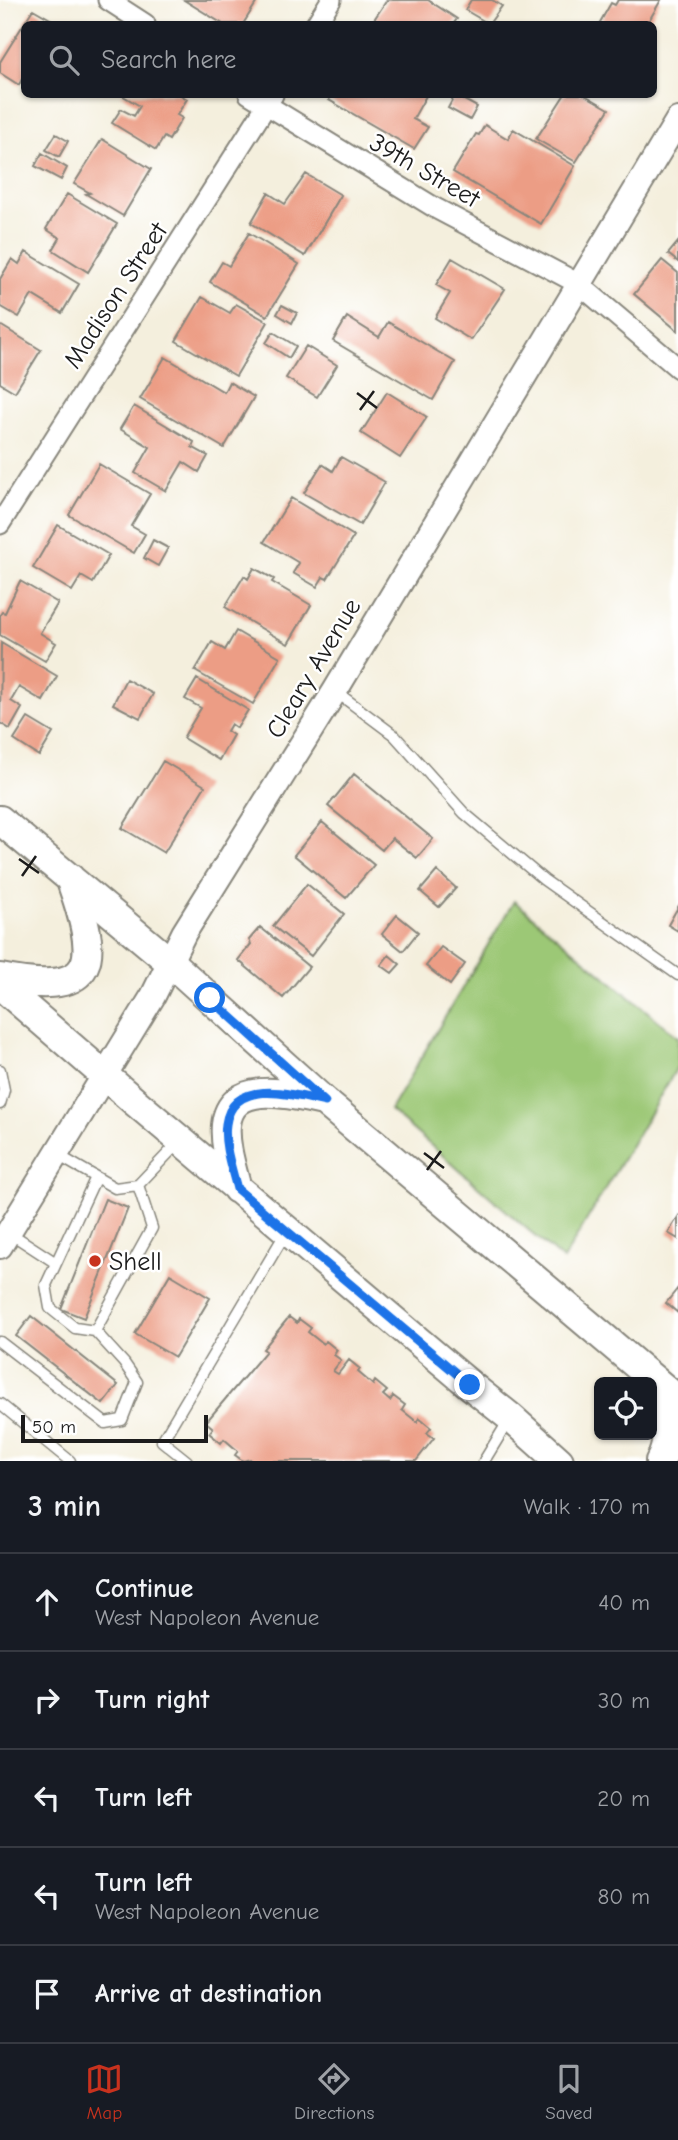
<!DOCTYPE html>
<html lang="en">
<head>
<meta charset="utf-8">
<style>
	:root { --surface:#171b24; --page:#242831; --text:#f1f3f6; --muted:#9ea1a6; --line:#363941; --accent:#c8321e }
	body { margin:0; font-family:"Comic Neue",sans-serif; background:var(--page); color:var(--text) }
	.controls { position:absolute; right:21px; bottom:21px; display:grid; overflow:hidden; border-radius:10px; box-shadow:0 2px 5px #0004 }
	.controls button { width:63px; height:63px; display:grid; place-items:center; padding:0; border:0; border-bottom:2px solid var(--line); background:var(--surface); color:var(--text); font:35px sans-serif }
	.scale { position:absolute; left:21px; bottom:18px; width:187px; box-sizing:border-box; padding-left:7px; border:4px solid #1c1c1c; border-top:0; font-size:19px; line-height:24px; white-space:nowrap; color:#1c1c1c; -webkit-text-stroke:5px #fff; paint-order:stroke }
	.stop { position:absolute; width:21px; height:21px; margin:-16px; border:5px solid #1a73e8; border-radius:50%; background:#fff }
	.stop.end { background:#1a73e8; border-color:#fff; box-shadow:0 2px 7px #0008 }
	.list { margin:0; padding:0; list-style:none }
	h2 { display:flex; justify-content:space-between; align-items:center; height:91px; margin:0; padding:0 28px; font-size:30px }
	h2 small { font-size:23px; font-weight:400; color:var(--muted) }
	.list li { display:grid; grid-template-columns:46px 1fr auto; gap:21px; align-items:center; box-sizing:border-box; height:98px; padding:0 28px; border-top:2px solid var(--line) }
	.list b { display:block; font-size:26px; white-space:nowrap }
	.list p { margin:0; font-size:23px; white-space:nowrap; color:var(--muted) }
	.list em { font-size:23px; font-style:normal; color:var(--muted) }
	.icon { flex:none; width:38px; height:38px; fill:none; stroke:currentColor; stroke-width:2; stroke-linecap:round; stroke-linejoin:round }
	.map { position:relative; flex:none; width:678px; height:1461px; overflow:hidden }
	.search { position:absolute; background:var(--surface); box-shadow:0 2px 5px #0004; left:21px; right:21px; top:21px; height:77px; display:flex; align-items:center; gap:18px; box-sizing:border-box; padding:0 24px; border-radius:10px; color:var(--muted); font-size:26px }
	.sheet { height:581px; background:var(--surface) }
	nav { display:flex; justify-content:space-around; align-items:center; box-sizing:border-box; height:98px; border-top:2px solid var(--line); background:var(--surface); font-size:19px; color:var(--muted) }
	nav a { display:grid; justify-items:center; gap:4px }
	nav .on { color:var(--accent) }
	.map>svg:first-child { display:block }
	.green { fill:#9cc876; stroke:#5c7249; stroke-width:2 }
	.building { fill:#ec9d85 }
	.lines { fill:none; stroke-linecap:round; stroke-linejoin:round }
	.service-casing { stroke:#88867c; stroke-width:13 }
	.minor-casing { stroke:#88867c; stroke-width:23 }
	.tertiary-casing { stroke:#88867c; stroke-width:28 }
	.secondary-casing { stroke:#88867c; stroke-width:32 }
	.service { stroke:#fff; stroke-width:10 }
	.minor { stroke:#fff; stroke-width:19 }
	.tertiary { stroke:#fff; stroke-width:24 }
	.secondary { stroke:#fff; stroke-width:28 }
	.route { stroke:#1a73e8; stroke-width:9 }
	.ticks { fill:none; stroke:#1c1c1c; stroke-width:2.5 }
	.poi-dot { fill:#c8321e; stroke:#fff; stroke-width:2.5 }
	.labels { text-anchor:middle; stroke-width:5; stroke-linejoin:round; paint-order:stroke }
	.street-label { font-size:26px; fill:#1c1c1c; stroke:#fff }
	.poi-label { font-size:26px; fill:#1c1c1c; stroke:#fff; text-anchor:start }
</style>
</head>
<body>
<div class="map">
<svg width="678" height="1461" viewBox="0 0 678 1461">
	<rect width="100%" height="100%" fill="#fff"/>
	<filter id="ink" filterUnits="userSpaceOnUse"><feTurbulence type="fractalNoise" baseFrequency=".0143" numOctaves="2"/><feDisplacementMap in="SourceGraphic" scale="14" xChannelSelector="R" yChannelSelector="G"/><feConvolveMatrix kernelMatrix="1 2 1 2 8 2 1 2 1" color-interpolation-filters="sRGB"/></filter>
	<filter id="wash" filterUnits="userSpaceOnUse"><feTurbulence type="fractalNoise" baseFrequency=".00686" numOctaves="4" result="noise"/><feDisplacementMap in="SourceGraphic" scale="28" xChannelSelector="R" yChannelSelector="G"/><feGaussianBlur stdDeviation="1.57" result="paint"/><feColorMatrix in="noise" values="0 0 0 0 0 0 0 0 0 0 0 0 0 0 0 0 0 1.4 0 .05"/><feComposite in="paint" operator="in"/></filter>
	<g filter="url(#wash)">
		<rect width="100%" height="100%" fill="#f4efdd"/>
		<path class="green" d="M514 901 678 1037V1066L563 1260 390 1110Z"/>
		<g id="blocks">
			<path class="building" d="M184 0H258L243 24H223Z
				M387 0H428L457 19 453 24H371Z
				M471 0H492L502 6 489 24 465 10Z
				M618 0H661L647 24H599L611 3 615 5Z
				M33 9 59 24H24V75L19 85 0 73V62Z
				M120 94H179L187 99 177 115 182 118 169 140 164 137 156 150 112 123 121 109 134 116 140 106Z
				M332 94H427L413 119 428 127 414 149 329 100Z
				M565 94H583L609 109 576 162 536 139Z
				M455 95 477 107 470 120 448 108Z
				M485 125 508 139 513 129 575 166 541 224 453 172 476 134 479 135Z
				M56 134 68 141 59 157 46 150Z
				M102 139 151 169 123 216 86 194 90 193 74 184Z
				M42 153 67 168 61 180 35 166Z
				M306 174 341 195 305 256 251 223 268 193 285 204Z
				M67 194 117 224 88 272 53 250 60 238 46 229Z
				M249 233 299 264 267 316 210 282 222 262 229 266Z
				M678 242V262L668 254Z
				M26 252 79 284 62 313 32 295 19 317 0 306V279L12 259 19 264Z
				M452 258 505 289 471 340 435 318 450 293 436 285Z
				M662 260 678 273V331L634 294Z
				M202 297 230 313 236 304 268 322 236 376 176 341Z
				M282 305 297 313 292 323 277 314Z
				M347 317 379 337 388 322 455 362 433 400 333 341Z
				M0 325 41 350 15 392 0 383Z
				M273 332 296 346 289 358 266 343Z
				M306 346 337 365 317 397 286 378Z
				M165 357 224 392 229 382 254 397 224 448 140 399Z
				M387 392 427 417 400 458 361 433Z
				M134 406 194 442 192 447 208 456 199 472 183 462 166 491 135 473 150 447 120 429Z
				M341 457 385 482 360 525 304 493 322 464 333 471Z
				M99 464 150 494 131 526 145 534 134 553 69 515Z
				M291 498 354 536 327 579 323 577 317 587 293 573 299 563 264 542Z
				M58 525 109 555 93 583 81 576 72 591 33 568Z
				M153 540 168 548 158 566 144 558Z
				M254 568 274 579 272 582 311 605 288 644 225 607 244 576 248 579Z
				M20 581 58 603 40 633 56 643 45 661 0 635V615L2 612 5 613Z
				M236 631 280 657 253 704 195 671 212 642 225 650Z
				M1 643 57 676 43 701 19 687 11 701 22 708 10 729 0 723Z
				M126 679 153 694 140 718 113 704Z
				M197 679 248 710 237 728 231 724 227 731 233 735 219 760 183 738 201 708 185 699Z
				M28 718 53 733 39 756 14 740Z
				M163 761 205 786 164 853 122 828Z
				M354 774 433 839 417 858 392 838 382 850 328 806Z
				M322 822 374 865 346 898 294 855Z
				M437 871 456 888 439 907 420 891Z
				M307 884 344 914 311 956 273 926Z
				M678 907V931L668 925Z
				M397 915 418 932 403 951 382 934Z
				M260 927 309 967 283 998 238 960 251 944 249 940Z
				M441 947 465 964 450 985 426 966Z
				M389 955 400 964 392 973 381 965Z
				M105 1199 128 1208 84 1318 61 1309Z
				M678 1217V1239L668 1233Z
				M170 1274 210 1298 175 1357 135 1334Z
				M678 1288V1313L666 1303Z
				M31 1316 118 1385 103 1404 16 1336Z
				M289 1317 297 1323 299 1319 311 1328 308 1332 323 1344 326 1341 337 1350 334 1355 341 1360 333 1371 338 1374 349 1360 360 1369 358 1372 373 1385 375 1381 387 1391 383 1395 390 1401 393 1396 405 1405 402 1410 417 1422 419 1418 431 1428 427 1433 434 1438 416 1461H252L250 1459 243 1461 235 1455 238 1451 224 1439 221 1443 209 1433 213 1428 206 1422 266 1351 263 1349Z"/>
		</g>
	</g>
	<g filter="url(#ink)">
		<use href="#blocks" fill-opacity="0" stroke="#88867c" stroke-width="2"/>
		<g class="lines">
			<g class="service-casing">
				<path id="service" d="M335 691 394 735 464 813 544 880 678 975
					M0 1070 4 1090 0 1104
					M56 1154 115 1188 138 1185 180 1141
					M96 1177 46 1285 50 1308 75 1328 95 1331 152 1228 138 1185
					M10 1233 56 1263
					M0 1342 105 1423 122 1420 137 1382 124 1363 95 1331
					M0 1404 70 1461
					M187 1461 162 1441 285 1234
					M484 1461 509 1420"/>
			</g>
			<g class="minor-casing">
				<path id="minor" d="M108 0 145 24
					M316 24 331 0
					M249 94 437 209 579 284 678 368
					M0 524 273 95"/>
			</g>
			<g class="tertiary-casing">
				<path id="tertiary" d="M0 1246 153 996 184 933 335 691 678 120"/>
			</g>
			<g class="secondary-casing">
				<path id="secondary" d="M0 820 170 962 325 1102 678 1400
					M0 978C102 998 99 959 70 878
					M0 985 134 1101 470 1385 510 1417 559 1461
					M237 1189C232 1169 224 1145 226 1125 231 1077 294 1095 323 1101
					M653 1379C661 1404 675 1436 660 1461"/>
			</g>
			<use href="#service" class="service"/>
			<use href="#minor" class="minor"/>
			<use href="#tertiary" class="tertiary"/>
			<use href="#secondary" class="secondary"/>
		</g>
	</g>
	<g class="lines" filter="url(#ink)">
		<path class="route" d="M210 998 325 1102C296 1095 233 1076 226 1124 223 1144 232 1169 237 1189L470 1385"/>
	</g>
	<path class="ticks" d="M357 393 377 408M360 410 374 391M19 859 39 873M22 876 36 856M424 1153 444 1168M427 1170 441 1151"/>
	<circle class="poi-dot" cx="95" cy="1261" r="7"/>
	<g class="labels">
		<g class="street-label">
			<text transform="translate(425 170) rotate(30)" y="9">39th Street</text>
			<text transform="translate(115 295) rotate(-57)" y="9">Madison Street</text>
			<text transform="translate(313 668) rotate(-59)" y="9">Cleary Avenue</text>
		</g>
		<g class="poi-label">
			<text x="109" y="1270">Shell</text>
		</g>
	</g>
</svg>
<div class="controls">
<button><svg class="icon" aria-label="locate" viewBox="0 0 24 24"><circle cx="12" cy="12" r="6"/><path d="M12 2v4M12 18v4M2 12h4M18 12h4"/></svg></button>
</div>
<div class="scale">50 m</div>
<div class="stop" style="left:210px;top:998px"></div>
<div class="stop end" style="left:470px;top:1385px"></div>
<div class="search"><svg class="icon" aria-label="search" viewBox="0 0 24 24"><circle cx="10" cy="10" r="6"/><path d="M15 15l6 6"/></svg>Search here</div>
</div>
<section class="sheet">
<h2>3 min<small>Walk · 170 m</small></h2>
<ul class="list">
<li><svg class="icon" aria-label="ahead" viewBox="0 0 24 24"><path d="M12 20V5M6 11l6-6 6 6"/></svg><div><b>Continue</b><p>West Napoleon Avenue</p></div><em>40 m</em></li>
<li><svg class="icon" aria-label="right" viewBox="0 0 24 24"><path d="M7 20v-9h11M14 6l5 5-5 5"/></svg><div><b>Turn right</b></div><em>30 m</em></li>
<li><svg class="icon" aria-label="left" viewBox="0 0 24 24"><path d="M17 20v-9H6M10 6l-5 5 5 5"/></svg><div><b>Turn left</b></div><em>20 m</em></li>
<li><svg class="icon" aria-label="left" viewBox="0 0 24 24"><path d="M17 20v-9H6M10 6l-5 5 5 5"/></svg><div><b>Turn left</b><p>West Napoleon Avenue</p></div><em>80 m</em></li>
<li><svg class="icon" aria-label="arrive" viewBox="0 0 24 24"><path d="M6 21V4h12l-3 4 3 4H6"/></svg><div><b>Arrive at destination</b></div></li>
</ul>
</section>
<nav>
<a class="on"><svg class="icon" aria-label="map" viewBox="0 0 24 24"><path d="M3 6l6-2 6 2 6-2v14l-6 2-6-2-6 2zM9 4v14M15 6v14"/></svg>Map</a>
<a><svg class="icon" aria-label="directions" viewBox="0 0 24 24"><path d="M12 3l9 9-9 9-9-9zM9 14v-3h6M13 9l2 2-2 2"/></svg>Directions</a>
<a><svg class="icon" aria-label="saved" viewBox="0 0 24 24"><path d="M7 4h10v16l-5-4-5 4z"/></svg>Saved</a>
</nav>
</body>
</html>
